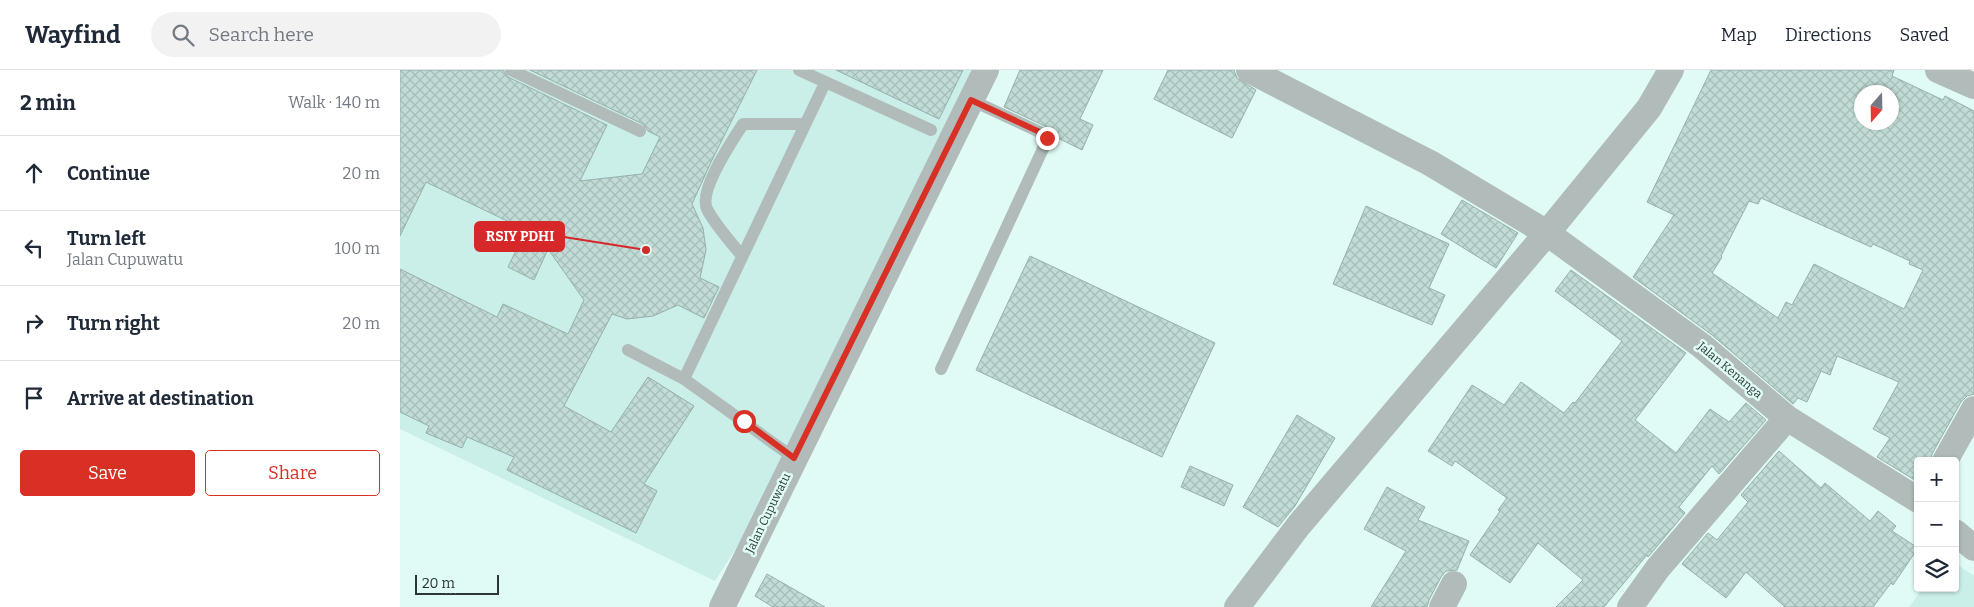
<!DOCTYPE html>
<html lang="en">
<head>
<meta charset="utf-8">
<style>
	:root { --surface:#fff; --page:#f2f2f3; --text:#1f2937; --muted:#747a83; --line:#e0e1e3; --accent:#d93025 }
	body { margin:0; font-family:Bitter,serif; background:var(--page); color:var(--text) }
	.controls { position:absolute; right:15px; bottom:15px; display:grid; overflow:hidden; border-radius:5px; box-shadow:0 1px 4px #0004 }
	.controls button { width:45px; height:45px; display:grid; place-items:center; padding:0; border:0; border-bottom:1px solid var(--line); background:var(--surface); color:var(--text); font:25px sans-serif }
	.compass { position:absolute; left:1454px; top:15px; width:45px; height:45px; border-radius:50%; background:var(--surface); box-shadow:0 1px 4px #0004; rotate:200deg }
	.scale { position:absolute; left:15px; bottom:12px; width:84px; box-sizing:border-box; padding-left:5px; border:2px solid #2c3735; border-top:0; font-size:14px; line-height:18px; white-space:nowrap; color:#2c3735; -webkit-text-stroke:4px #e0fbf5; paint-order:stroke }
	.stop { position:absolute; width:15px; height:15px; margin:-11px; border:4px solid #d93025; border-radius:50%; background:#fff }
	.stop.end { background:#d93025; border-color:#fff; box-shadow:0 1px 5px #0008 }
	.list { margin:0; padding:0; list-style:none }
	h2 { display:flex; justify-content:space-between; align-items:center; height:65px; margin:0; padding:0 20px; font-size:21px }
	h2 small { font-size:16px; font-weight:400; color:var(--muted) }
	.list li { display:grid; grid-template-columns:32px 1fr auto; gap:15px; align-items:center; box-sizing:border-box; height:75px; padding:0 20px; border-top:1px solid var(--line) }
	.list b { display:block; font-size:19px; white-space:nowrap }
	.list p { margin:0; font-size:16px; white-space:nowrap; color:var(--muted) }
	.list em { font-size:16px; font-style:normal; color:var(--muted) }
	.actions { display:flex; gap:10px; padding:15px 20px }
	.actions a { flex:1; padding:11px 0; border:1px solid var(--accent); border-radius:5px; text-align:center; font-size:18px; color:var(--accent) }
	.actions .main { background:var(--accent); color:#fff }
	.icon { flex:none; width:28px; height:28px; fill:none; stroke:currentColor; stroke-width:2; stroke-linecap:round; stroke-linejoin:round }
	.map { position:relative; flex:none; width:1574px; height:537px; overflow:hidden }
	header { display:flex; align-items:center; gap:30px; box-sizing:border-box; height:70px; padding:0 25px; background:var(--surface); border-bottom:1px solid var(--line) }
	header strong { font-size:24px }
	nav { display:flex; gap:28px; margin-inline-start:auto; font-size:18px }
	.search { width:350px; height:45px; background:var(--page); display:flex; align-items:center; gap:12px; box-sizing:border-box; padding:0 18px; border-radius:28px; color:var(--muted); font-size:19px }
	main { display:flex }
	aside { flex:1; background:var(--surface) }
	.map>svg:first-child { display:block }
	.built { fill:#caeee8 }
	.building { fill:url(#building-cross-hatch); stroke:#95afaa; fill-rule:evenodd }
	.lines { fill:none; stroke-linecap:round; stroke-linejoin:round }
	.service { stroke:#b1bcba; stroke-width:12 }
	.minor { stroke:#b1bcba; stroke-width:26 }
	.route { stroke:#d93025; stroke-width:6 }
	.labels { text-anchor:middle; stroke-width:5; stroke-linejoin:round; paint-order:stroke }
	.street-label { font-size:12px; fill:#2c3735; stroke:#e0fbf5 }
	.leader { fill:none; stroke:#d62828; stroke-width:2 }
	.callout-dot { fill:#d62828; stroke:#e0fbf5; stroke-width:2 }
	.callout { fill:#d62828; stroke:#d62828; stroke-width:2 }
	.callout-label { font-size:14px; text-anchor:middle; font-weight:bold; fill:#fff }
</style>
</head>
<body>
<header>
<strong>Wayfind</strong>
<div class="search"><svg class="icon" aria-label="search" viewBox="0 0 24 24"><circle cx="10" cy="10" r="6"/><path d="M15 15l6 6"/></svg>Search here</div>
<nav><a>Map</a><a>Directions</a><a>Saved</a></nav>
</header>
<main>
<aside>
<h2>2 min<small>Walk · 140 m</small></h2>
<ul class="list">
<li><svg class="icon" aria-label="ahead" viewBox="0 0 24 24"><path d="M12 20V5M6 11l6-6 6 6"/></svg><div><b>Continue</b></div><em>20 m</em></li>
<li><svg class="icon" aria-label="left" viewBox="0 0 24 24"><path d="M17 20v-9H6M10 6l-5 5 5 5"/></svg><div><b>Turn left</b><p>Jalan Cupuwatu</p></div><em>100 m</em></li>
<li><svg class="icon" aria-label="right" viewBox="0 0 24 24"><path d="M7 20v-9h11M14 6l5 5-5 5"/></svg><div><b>Turn right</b></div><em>20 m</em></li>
<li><svg class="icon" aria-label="arrive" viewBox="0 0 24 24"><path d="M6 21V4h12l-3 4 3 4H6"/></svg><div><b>Arrive at destination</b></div></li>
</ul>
<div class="actions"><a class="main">Save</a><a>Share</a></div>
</aside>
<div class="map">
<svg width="1574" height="537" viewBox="0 0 1574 537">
	<defs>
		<pattern id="building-cross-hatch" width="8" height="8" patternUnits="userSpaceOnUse" patternTransform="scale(1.25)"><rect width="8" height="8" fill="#c1dcd6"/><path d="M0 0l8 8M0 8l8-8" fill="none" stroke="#a6bdb8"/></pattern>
	</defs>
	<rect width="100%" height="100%" fill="#e0fbf5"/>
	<path class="built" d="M0 0H576L394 388 315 511 0 359Z
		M1555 493 1574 506V537H1509L1523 518H1555Z"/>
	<path class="building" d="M0 0H103L108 7 207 55 180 111 242 104 260 67 248 61 243 54 130 0H357L311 92 292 134 303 158 306 180 300 208 319 217 304 248 278 235 253 246 227 249 212 244 164 336 211 362 248 307 294 336 244 414 257 421 236 463 107 400 114 387 67 367 62 378 26 363 29 356 0 342V199L97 247 103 234 168 264 184 230 148 179 134 210 108 197 126 160 26 112 0 166Z
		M436 0H563L539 49Z
		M620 0H703L680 49 693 55 682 80 654 66 647 57 604 37Z
		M768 0H834L837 8 856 20 832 68 754 29Z
		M1311 0H1494L1492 6 1543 30 1545 26 1574 41V324L1567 326 1561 332 1532 384 1530 391H1518V412L1477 387 1490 368 1473 359 1499 312 1437 286 1430 305 1421 301 1407 332 1398 328 1393 334 1312 265 1233 207 1274 145 1247 132ZM1462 22H1492V52H1462ZM1361 128 1471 177 1473 174 1510 191 1509 194 1523 200 1504 239 1414 194 1392 235 1386 232 1378 248 1312 203 1322 187 1321 186 1349 131 1358 134Z
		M1062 130 1118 163 1096 198 1041 164Z
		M966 136 1049 174 1029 218 1045 225 1032 255 933 214Z
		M630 186 815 273 762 387 576 300Z
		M1171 200 1286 283 1235 350 1276 383 1310 339 1329 352 1346 333 1366 350 1319 404 1312 396 1279 437 1285 443 1248 487 1247 485 1204 537H1156L1183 510 1138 473 1110 513 1070 485 1100 441 1098 440 1107 428 1055 391 1052 396 1028 381 1072 315 1104 335 1121 312 1164 343 1173 332 1175 333 1222 271 1155 221Z
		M897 345 935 368 895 436 878 457 843 437Z
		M1379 381 1421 418 1425 413 1470 451 1478 441 1496 456 1492 461 1518 478 1493 515 1491 513 1473 537H1385L1346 502 1326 528 1282 494 1308 463 1317 470 1348 432 1341 425Z
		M790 396 833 415 824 436 781 417Z
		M987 417 1025 437 1018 450 1069 471 1057 500 1046 501 1041 507 1029 530 1027 537H971L1006 481 964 459Z
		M367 504 425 537H373L355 526Z"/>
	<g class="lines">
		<path class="service" d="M111 0 240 61
			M399 0 531 60
			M342 186C331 172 315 155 307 139 298 120 333 70 343 54H404
			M228 280 284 309 394 388
			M541 299 647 70 644 64 571 30
			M284 309 425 13"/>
		<path class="minor" d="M849 0 1030 93 1147 163 1302 276 1387 348 1518 430
			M1538 0 1574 16
			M1545 391 1574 339
			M1555 462 1574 478
			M322 537 586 0
			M837 537 899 455 1147 163 1249 38 1271 0
			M1042 537 1054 514
			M1230 537 1258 498 1387 348"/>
	</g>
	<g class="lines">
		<path class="route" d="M344 351 394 388 571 30 644 64 647 68"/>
	</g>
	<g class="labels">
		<g class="street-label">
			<text transform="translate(1330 300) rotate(40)" y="4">Jalan Kenanga</text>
			<text transform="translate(368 443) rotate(-64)" y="4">Jalan Cupuwatu</text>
		</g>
	</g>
	<path class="leader" d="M246 180L164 167"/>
	<circle class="callout-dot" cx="246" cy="180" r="5"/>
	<rect class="callout" x="75" y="152" width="89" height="29" rx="5"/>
	<g class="callout-label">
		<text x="120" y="171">RSIY PDHI</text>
	</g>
</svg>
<div class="controls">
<button>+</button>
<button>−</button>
<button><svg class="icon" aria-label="layers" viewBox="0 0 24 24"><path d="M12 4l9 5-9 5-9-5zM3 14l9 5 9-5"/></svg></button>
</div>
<svg class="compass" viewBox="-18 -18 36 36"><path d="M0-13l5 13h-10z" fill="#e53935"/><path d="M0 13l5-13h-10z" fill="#747a83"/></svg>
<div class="scale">20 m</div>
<div class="stop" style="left:344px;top:351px"></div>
<div class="stop end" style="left:647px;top:68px"></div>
</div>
</main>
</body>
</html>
